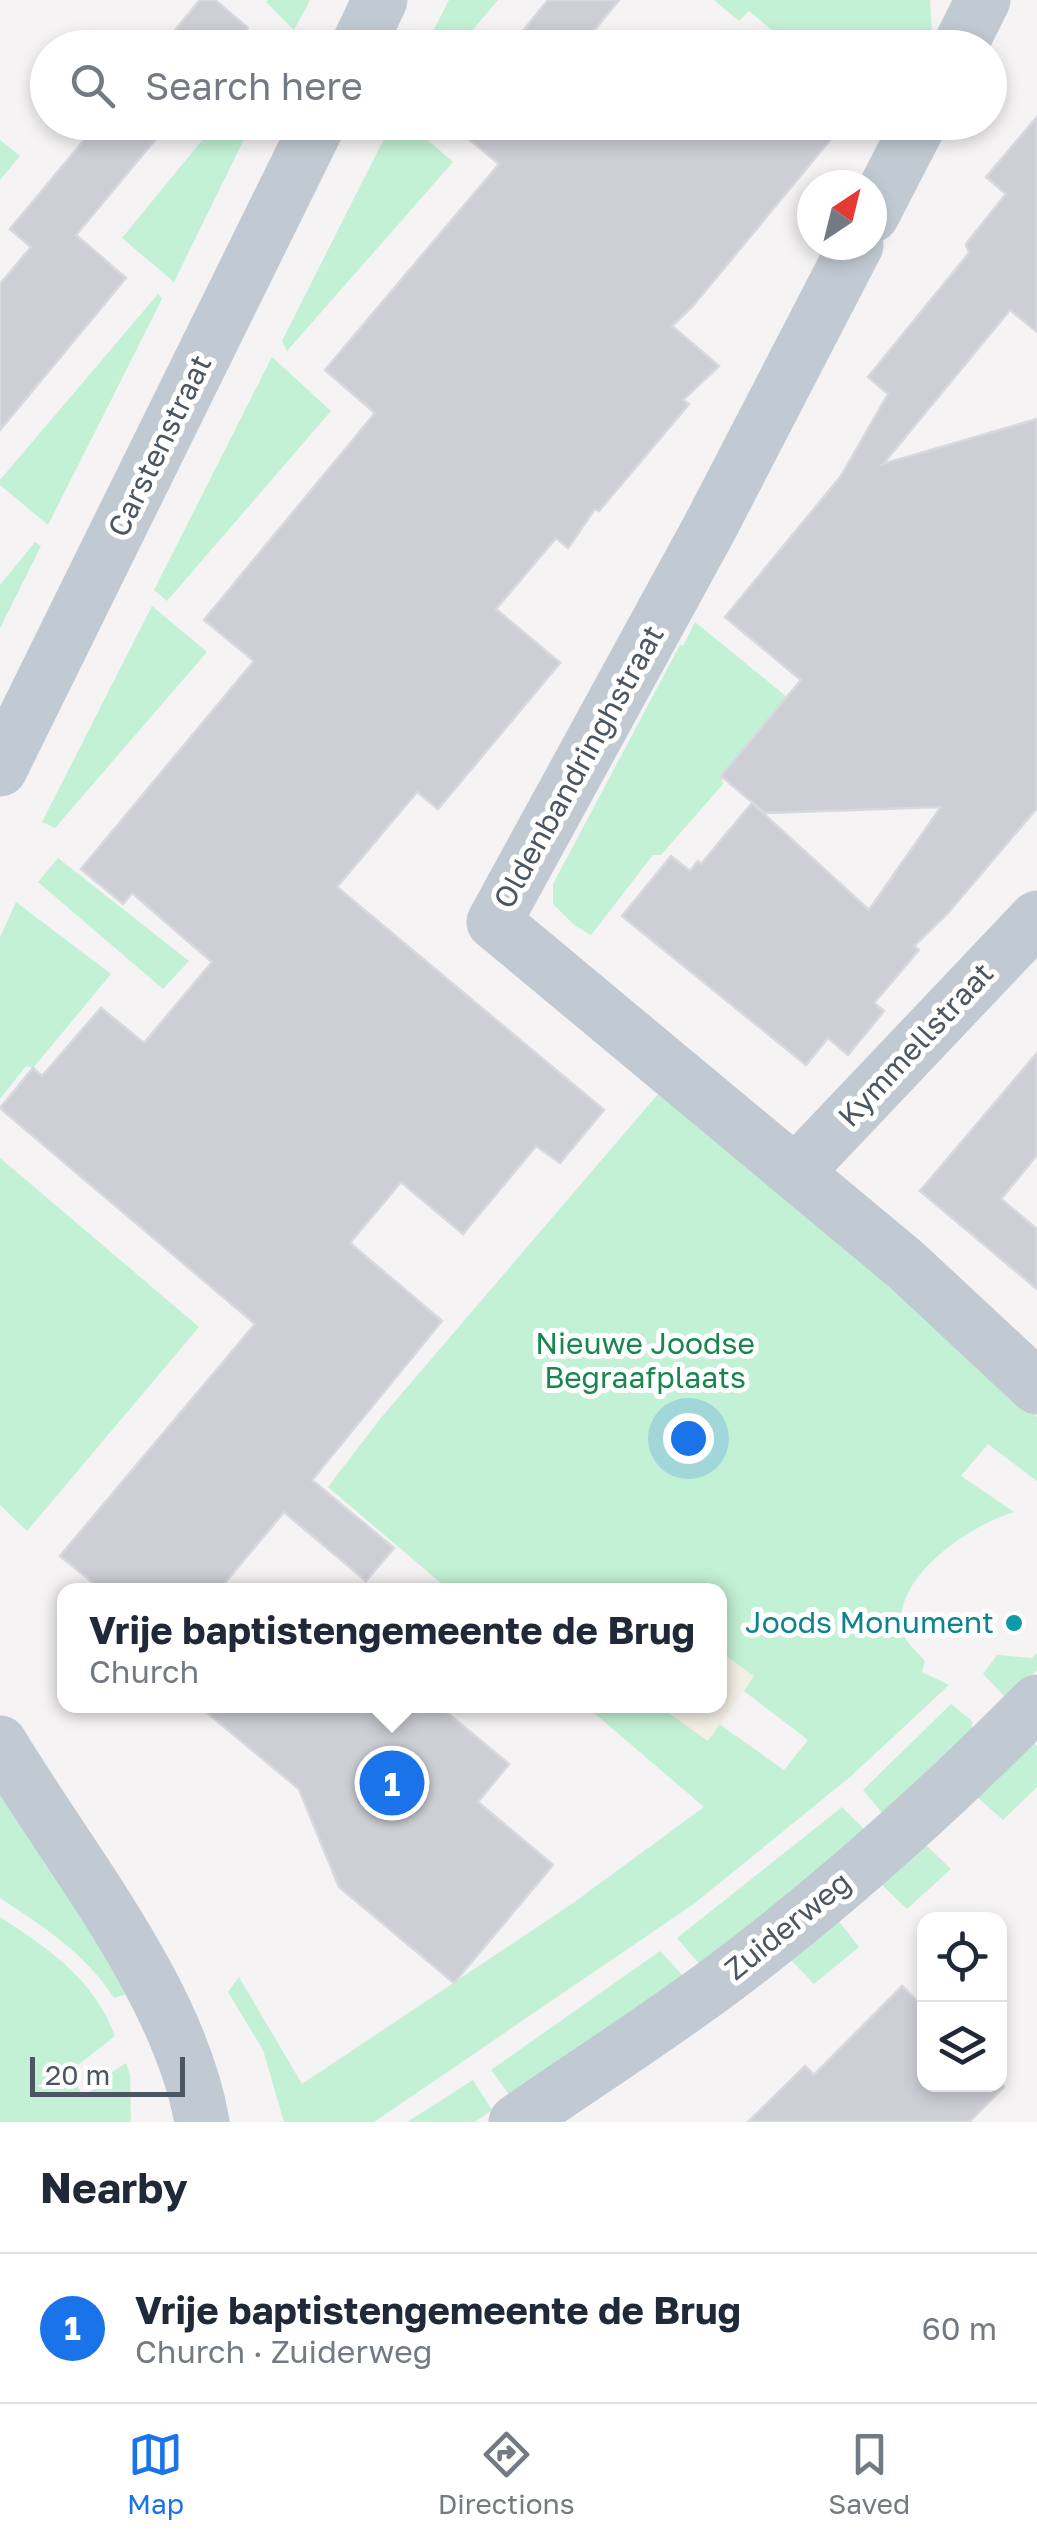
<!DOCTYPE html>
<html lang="en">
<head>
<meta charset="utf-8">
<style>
	:root { --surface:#fff; --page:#f2f2f3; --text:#1f2937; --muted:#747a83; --line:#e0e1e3; --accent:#1a73e8 }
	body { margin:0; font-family:"Golos Text",sans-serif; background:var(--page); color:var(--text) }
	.controls { position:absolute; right:30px; bottom:30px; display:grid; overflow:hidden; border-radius:20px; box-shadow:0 5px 15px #0003 }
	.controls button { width:90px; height:90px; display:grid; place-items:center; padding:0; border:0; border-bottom:2px solid var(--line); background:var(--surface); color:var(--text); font:50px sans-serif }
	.compass { position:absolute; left:797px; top:170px; width:90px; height:90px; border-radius:50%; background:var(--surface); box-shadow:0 5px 15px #0003; rotate:35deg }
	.scale { position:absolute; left:30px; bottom:25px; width:155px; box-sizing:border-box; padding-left:10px; border:5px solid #4a5661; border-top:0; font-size:28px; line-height:35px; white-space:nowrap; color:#4a5661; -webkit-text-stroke:8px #fff; paint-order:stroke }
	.you { position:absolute; left:688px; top:1438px; width:35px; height:35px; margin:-25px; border:8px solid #fff; border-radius:50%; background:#1a73e8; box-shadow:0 0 0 15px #1a73e833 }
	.badge { display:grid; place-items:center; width:65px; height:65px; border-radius:50%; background:var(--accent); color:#fff; font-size:32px; font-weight:700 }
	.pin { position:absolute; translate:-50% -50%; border:5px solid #fff; box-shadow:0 2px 10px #0006 }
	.popup { position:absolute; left:57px; top:1583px; width:670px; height:130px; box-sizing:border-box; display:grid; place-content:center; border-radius:20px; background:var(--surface); filter:drop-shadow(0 2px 8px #0005); font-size:32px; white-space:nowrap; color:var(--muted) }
	.popup b { font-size:38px; color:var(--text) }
	.popup::after { content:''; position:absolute; left:50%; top:100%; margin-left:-20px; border:20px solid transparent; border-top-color:var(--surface) }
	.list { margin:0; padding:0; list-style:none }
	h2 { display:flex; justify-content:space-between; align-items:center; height:130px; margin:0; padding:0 40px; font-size:42px }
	h2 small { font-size:32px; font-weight:400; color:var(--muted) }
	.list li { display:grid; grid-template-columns:65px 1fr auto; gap:30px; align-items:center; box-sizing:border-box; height:150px; padding:0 40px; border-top:2px solid var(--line) }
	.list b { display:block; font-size:38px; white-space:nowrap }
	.list p { margin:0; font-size:32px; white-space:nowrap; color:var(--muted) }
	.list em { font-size:32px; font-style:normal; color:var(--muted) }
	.icon { flex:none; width:55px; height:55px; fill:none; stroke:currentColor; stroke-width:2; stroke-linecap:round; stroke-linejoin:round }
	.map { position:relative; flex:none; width:1037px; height:2122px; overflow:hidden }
	.search { position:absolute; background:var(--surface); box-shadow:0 5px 15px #0003; left:30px; right:30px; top:30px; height:110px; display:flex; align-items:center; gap:25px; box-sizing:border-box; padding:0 35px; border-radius:55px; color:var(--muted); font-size:38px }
	.sheet { height:280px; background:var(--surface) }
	nav { display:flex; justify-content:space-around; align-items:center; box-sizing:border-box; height:140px; border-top:2px solid var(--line); background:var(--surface); font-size:28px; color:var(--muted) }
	nav a { display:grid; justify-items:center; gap:5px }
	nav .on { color:var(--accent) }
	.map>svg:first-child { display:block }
	.green { fill:#c3f1d5 }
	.sand { fill:#f5f0e5 }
	.building { fill:#cdcfd5; stroke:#d7d9de; stroke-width:2.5 }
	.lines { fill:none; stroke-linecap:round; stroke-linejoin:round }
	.minor { stroke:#c1cad2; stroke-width:55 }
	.culture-dot { fill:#0f9aa8; stroke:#fff; stroke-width:4 }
	.labels { text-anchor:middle; stroke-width:10; stroke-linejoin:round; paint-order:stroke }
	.street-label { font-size:30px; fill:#4a5661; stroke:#fff }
	.park-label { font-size:30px; fill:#17864f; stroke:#fff }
	.culture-label { font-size:30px; fill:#0d838f; stroke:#fff; text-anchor:end }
</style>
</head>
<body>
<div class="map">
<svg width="1037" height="2122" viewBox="0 0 1037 2122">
	<rect width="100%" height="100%" fill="#f5f3f3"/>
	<path class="green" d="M268 0H310L294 30 266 2Z
		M449 0H498L458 47H425Z
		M714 0H930L932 31 923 47H792L749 11 739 21Z
		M217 122 252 123 174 282 122 238Z
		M392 123H408L453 162 287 351 282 341Z
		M0 140 20 156 0 180Z
		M158 294 162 299 48 525 0 485V480Z
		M272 357 331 411 167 601 154 590Z
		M35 542 41 546 0 628V585Z
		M152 606 207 652 55 828 42 822Z
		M695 622 787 697 721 775 723 784 661 855H653L591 935 574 925 553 904V884L680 645 683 646Z
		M58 858 189 961 163 989 38 882Z
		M16 902 111 974 33 1068 26 1066 0 1099V937Z
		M664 1087 924 1306 1037 1417V1481L988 1444 961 1476 1014 1512C971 1525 892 1576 902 1630 904 1641 918 1653 925 1661L922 1672 949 1685 850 1777 695 1903 374 2122H284L263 2050 228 1992 239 1977 302 2084 573 1903 704 1807 586 1706H659L708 1740 719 1724 784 1770 808 1740 744 1691 753 1676 720 1652V1590H449L328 1487 380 1419Z
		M0 1158 199 1327 27 1531 0 1505Z
		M1037 1653V1670L1007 1699 983 1674 997 1655 1032 1658Z
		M951 1704 972 1721 973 1738 887 1819 863 1790Z
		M1033 1742 1037 1746V1787L1003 1820 977 1797Z
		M0 1787 80 1912 127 1994 114 1998C85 1953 44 1927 0 1898Z
		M842 1807 869 1834 702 1967 677 1938Z
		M926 1845 951 1869 907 1909 880 1883Z
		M0 1917C49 1949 94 1979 115 2036L69 2072 83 2096 113 2077 111 2073 126 2063 130 2075 131 2122H0Z
		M838 1920 859 1947 814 1984 789 1958Z
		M660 1951 686 1979 511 2097 491 2070Z
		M473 2080 492 2110 475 2122H407Z"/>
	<path class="sand" d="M720 1652 754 1676 708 1741 659 1706H720Z"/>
	<path class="building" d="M200 0H215L248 28 232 48H160Z
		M548 0H619L580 48H509Z
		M1037 117V332L1010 310 883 464 1037 419V808L948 913 914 946 919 950 874 1003 884 1011 848 1055 828 1038 806 1065 622 916 671 856 690 871 698 861 701 864 752 803 869 910 941 807 765 813 721 776 801 680 725 617 841 476 888 394 868 377 969 253 966 244 1006 194 986 177Z
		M99 122H170L76 235 126 278 0 430V284L31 247 10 229Z
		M448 122H845L692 307 672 326 719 366 683 400 689 404 599 511 595 509 568 548 556 538 496 609 560 663 438 809 417 792 337 887 604 1110 560 1163 536 1146 463 1234 401 1182 350 1243 442 1321 312 1480 394 1548 366 1581 284 1512 219 1590H102L60 1556 255 1324 0 1108 33 1068 42 1076 101 1008 144 1043 212 962 132 893 123 904 81 869 254 661 204 620 375 413 325 370 499 164Z
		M1037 1053V1155L1001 1199 1037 1229V1289L920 1191Z
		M199 1706H439L509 1764 478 1802 553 1865 454 1983 339 1887 299 1789Z
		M902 1986 924 2008V2084L1000 2082 1004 2087 969 2122H748L805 2066 814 2075Z"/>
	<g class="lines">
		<path class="minor" d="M357 48 380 0
			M959 48 983 0
			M872 215 920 122
			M856 245 710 527 494 922 906 1265 1037 1387
			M0 769 319 122
			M796 1172 1037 918
			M0 1743C68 1857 179 1990 202 2122
			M516 2122C585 2074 656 2029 723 1979 835 1895 938 1802 1037 1702"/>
	</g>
	<circle class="culture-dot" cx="1014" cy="1623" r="10"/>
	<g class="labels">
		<g class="street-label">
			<text transform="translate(160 446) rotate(-64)" y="10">Carstenstraat</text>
			<text transform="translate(579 767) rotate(-61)" y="10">Oldenbandringhstraat</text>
			<text transform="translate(916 1045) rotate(-47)" y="10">Kymmellstraat</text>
			<text transform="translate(788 1926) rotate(-39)" y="10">Zuiderweg</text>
		</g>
		<g class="park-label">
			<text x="645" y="1354">Nieuwe Joodse<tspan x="645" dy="34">Begraafplaats</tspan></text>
		</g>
		<g class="culture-label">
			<text x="994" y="1633">Joods Monument</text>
		</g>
	</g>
</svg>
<div class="controls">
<button><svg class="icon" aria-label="locate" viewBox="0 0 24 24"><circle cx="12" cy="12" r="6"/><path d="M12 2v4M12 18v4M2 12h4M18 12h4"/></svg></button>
<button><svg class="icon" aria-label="layers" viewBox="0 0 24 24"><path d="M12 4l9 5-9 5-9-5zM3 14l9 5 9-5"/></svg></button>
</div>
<svg class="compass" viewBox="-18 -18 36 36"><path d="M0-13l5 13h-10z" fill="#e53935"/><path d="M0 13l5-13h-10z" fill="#747a83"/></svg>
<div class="scale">20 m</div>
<div class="you"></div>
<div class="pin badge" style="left:392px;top:1783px">1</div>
<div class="popup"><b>Vrije baptistengemeente de Brug</b>Church</div>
<div class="search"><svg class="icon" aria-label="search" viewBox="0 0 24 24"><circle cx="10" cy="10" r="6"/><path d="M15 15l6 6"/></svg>Search here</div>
</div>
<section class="sheet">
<h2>Nearby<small></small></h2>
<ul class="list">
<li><span class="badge">1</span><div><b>Vrije baptistengemeente de Brug</b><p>Church · Zuiderweg</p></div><em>60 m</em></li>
</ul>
</section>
<nav>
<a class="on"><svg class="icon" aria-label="map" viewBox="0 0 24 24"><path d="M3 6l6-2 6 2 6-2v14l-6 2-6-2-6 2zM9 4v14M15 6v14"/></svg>Map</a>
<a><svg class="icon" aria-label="directions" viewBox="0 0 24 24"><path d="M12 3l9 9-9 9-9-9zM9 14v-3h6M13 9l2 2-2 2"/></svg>Directions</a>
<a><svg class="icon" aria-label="saved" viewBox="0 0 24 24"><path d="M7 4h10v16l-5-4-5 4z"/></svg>Saved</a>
</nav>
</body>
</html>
